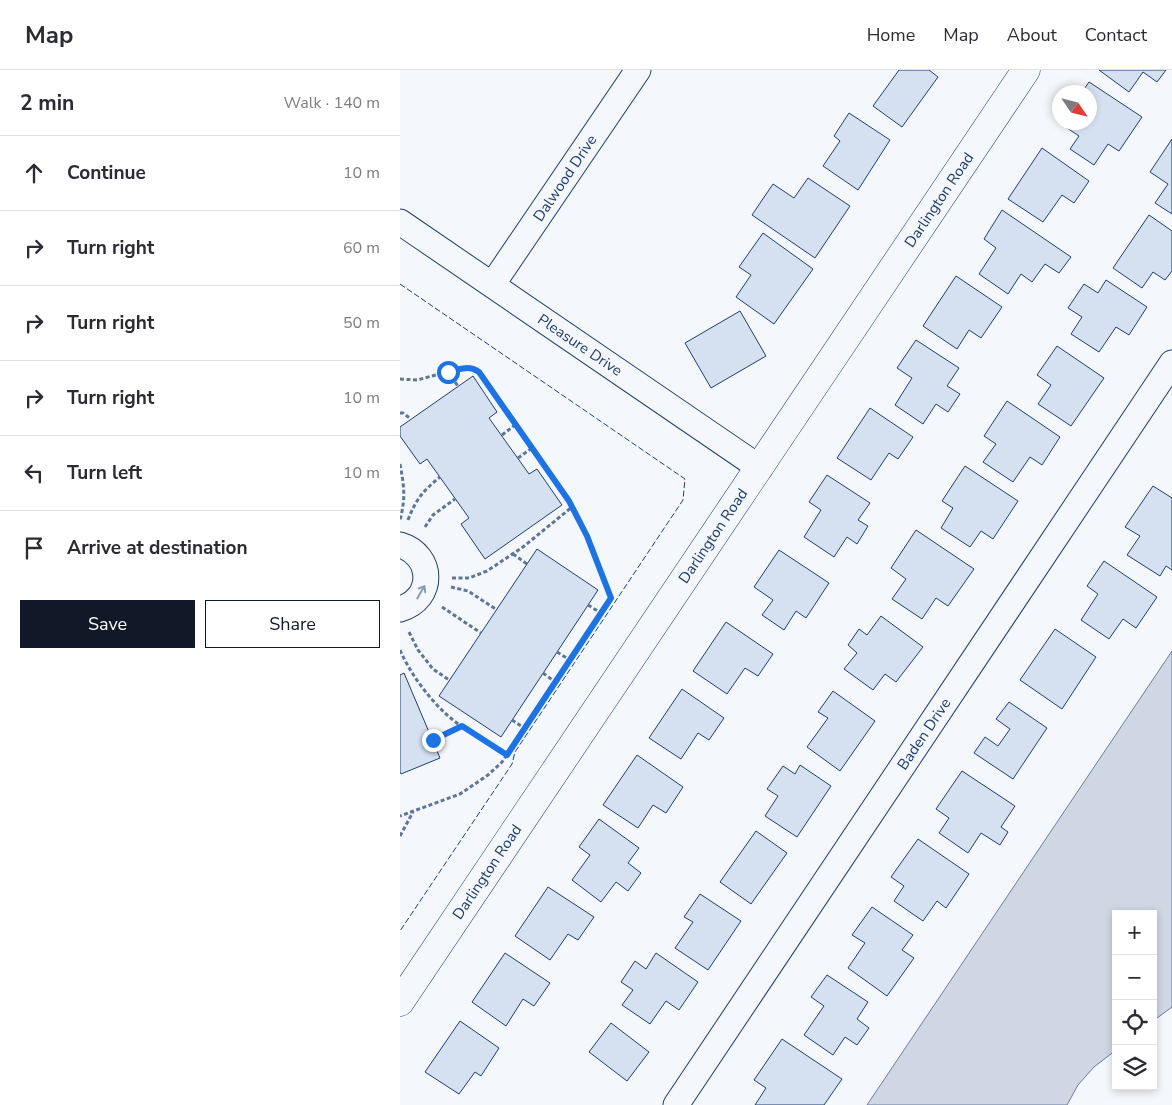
<!DOCTYPE html>
<html lang="en">
<head>
<meta charset="utf-8">
<style>
	:root { --surface:#fff; --page:#f2f2f3; --text:#2b2b33; --muted:#7c7c81; --line:#e1e1e2; --accent:#111827 }
	body { margin:0; font-family:"Nunito Sans",sans-serif; background:var(--page); color:var(--text) }
	.controls { position:absolute; right:15px; bottom:15px; display:grid; overflow:hidden; border-radius:0px; box-shadow:0 2px 8px #0003 }
	.controls button { width:45px; height:45px; display:grid; place-items:center; padding:0; border:0; border-bottom:1px solid var(--line); background:var(--surface); color:var(--text); font:25px sans-serif }
	.compass { position:absolute; left:652px; top:15px; width:45px; height:45px; border-radius:50%; background:var(--surface); box-shadow:0 2px 8px #0003; rotate:125deg }
	.stop { position:absolute; width:15px; height:15px; margin:-11px; border:4px solid #1a73e8; border-radius:50%; background:#fff }
	.stop.end { background:#1a73e8; border-color:#fff; box-shadow:0 1px 5px #0008 }
	.list { margin:0; padding:0; list-style:none }
	h2 { display:flex; justify-content:space-between; align-items:center; height:65px; margin:0; padding:0 20px; font-size:21px }
	h2 small { font-size:16px; font-weight:400; color:var(--muted) }
	.list li { display:grid; grid-template-columns:32px 1fr auto; gap:15px; align-items:center; box-sizing:border-box; height:75px; padding:0 20px; border-top:1px solid var(--line) }
	.list b { display:block; font-size:19px; white-space:nowrap }
	.list em { font-size:16px; font-style:normal; color:var(--muted) }
	.actions { display:flex; gap:10px; padding:15px 20px }
	.actions a { flex:1; padding:11px 0; border:1px solid var(--accent); border-radius:0px; text-align:center; font-size:18px; color:var(--accent) }
	.actions .main { background:var(--accent); color:#fff }
	.icon { flex:none; width:28px; height:28px; fill:none; stroke:currentColor; stroke-width:2; stroke-linecap:round; stroke-linejoin:round }
	.map { position:relative; flex:none; width:772px; height:1035px; overflow:hidden }
	header { display:flex; align-items:center; gap:30px; box-sizing:border-box; height:70px; padding:0 25px; background:var(--surface); border-bottom:1px solid var(--line) }
	header strong { font-size:24px }
	nav { display:flex; gap:28px; margin-inline-start:auto; font-size:18px }
	main { display:flex }
	aside { flex:1; background:var(--surface) }
	.map>svg:first-child { display:block }
	.water { fill:#cfd7e4; stroke:#687fa3 }
	.building { fill:#d5e0f0; stroke:#1d3f73 }
	.lines { fill:none; stroke-linecap:round; stroke-linejoin:round }
	.street-casing { stroke:#1d3f73; stroke-width:27 }
	.secondary-casing { stroke:#1d3f73; stroke-width:29 }
	.path { stroke:#5e769c; stroke-width:3; stroke-dasharray:4 2.5; stroke-linecap:butt }
	.street { stroke:#f4f7fb; stroke-width:25 }
	.secondary { stroke:#f4f7fb; stroke-width:28 }
	.fence { stroke:#1d3f73; stroke-width:1; stroke-dasharray:6 2.5; stroke-linecap:butt }
	.oneway { stroke:#889bb7 }
	.route { stroke:#1a73e8; stroke-width:6 }
	.labels { text-anchor:middle; stroke-width:4; stroke-linejoin:round; paint-order:stroke }
	.street-label { font-size:15px; fill:#1d3f73; stroke:#f4f7fb }
</style>
</head>
<body>
<header>
<strong>Map</strong>
<nav><a>Home</a><a>Map</a><a>About</a><a>Contact</a></nav>
</header>
<main>
<aside>
<h2>2 min<small>Walk · 140 m</small></h2>
<ul class="list">
<li><svg class="icon" aria-label="ahead" viewBox="0 0 24 24"><path d="M12 20V5M6 11l6-6 6 6"/></svg><div><b>Continue</b></div><em>10 m</em></li>
<li><svg class="icon" aria-label="right" viewBox="0 0 24 24"><path d="M7 20v-9h11M14 6l5 5-5 5"/></svg><div><b>Turn right</b></div><em>60 m</em></li>
<li><svg class="icon" aria-label="right" viewBox="0 0 24 24"><path d="M7 20v-9h11M14 6l5 5-5 5"/></svg><div><b>Turn right</b></div><em>50 m</em></li>
<li><svg class="icon" aria-label="right" viewBox="0 0 24 24"><path d="M7 20v-9h11M14 6l5 5-5 5"/></svg><div><b>Turn right</b></div><em>10 m</em></li>
<li><svg class="icon" aria-label="left" viewBox="0 0 24 24"><path d="M17 20v-9H6M10 6l-5 5 5 5"/></svg><div><b>Turn left</b></div><em>10 m</em></li>
<li><svg class="icon" aria-label="arrive" viewBox="0 0 24 24"><path d="M6 21V4h12l-3 4 3 4H6"/></svg><div><b>Arrive at destination</b></div></li>
</ul>
<div class="actions"><a class="main">Save</a><a>Share</a></div>
</aside>
<div class="map">
<svg width="772" height="1035" viewBox="0 0 772 1035">
	<rect width="100%" height="100%" fill="#f4f7fb"/>
	<path class="water" d="M772 581V937L753 951V844H716V980L694 997 678 1015 667 1035H467Z"/>
	<path class="building" d="M499 0H529L538 7 502 57 473 36Z
		M699 0H766L757 12 743 2 729 22Z
		M689 12 742 47 719 81 708 74 694 95 670 79 679 66 661 54 662 52H690V22H682Z
		M449 43 490 70 458 120 423 96 440 71 434 66Z
		M772 69V144L755 133 768 114 750 102Z
		M642 78 689 111 674 133 662 125 643 152 608 129Z
		M408 108 450 136 415 188 352 145 373 114 394 128Z
		M602 140 671 187 659 203 645 194 632 212 621 204 608 224 579 204 596 178 584 169Z
		M749 145 772 161V201L765 210 753 202 742 218 713 198Z
		M363 163 413 199 374 254 336 227 351 205 339 197Z
		M556 206 602 237 581 268 569 260 557 279 523 256Z
		M706 210 747 237 729 265 716 257 699 282 671 264 682 247 668 238 684 214 698 223Z
		M340 241 366 286 311 318 285 273Z
		M516 270 559 298 547 316 560 324 548 342 536 334 523 354 495 335 512 308 497 298Z
		M657 276 704 308 671 356 638 334 651 315 637 305Z
		M73 306 97 342 89 348 129 404 137 399 162 435 85 489 61 454 69 448 27 389 20 394 0 366V357Z
		M607 331 660 367 642 395 630 387 613 412 583 392 596 374 584 366Z
		M470 338 513 367 498 389 489 383 471 410 437 388Z
		M565 396 618 431 593 469 581 461 570 477 541 458 553 438 542 431Z
		M427 405 470 433 458 450 468 456 457 474 447 467 434 487 404 467 421 440 409 432Z
		M753 416 772 428V500L766 496 760 506 727 485 740 466 725 457Z
		M516 460 574 499 548 536 536 528 522 549 492 529 506 509 491 498Z
		M137 479 198 520 101 667 39 626Z
		M379 480 429 513 406 548 396 541 384 560 362 545 373 530 354 517Z
		M704 491 757 527 736 558 723 549 709 569 681 550 698 524 687 516Z
		M481 546 523 577 496 612 485 604 473 620 444 599 457 583 448 575 459 559 467 565Z
		M326 552 373 584 358 606 345 598 327 624 293 601Z
		M655 559 696 587 662 639 620 610Z
		M4 603 40 688 1 704 0 702V605Z
		M282 619 324 648 309 670 298 663 281 689 249 668Z
		M433 621 475 651 440 701 407 677 428 648 418 642Z
		M609 632 647 658 613 709 574 683 585 667 598 676 610 659 596 649Z
		M237 685 283 717 266 743 253 735 238 758 203 735Z
		M400 695 431 716 397 767 365 746 378 726 367 719 383 696 395 704Z
		M562 701 615 736 601 757 608 762 600 775 581 763 568 783 539 763 549 748 536 739Z
		M199 749 239 778 228 793 241 803 228 821 216 812 201 832 172 810 190 785 179 777Z
		M356 761 387 783 351 834 320 812Z
		M518 769 569 804 546 838 537 831 523 851 494 831 504 816 491 807Z
		M148 817 194 847 178 870 168 864 150 890 115 866Z
		M300 824 341 851 308 900 275 878 293 852 284 847Z
		M472 837 513 865 502 880 514 888 487 926 448 898 465 873 452 865Z
		M105 883 150 913 134 936 123 929 106 956 72 932Z
		M256 883 298 912 279 940 266 931 250 954 222 935 233 920 221 912 235 891 246 899Z
		M427 905 468 932 457 949 469 958 457 975 445 967 433 985 404 965 424 936 411 927Z
		M60 951 99 978 81 1006 75 1002 59 1024 25 1002Z
		M211 953 249 982 227 1011 189 982Z
		M382 969 442 1009 424 1035H355L366 1018 354 1010Z"/>
	<g class="lines">
		<g class="street-casing">
			<path id="street" d="M0 152 360 398
				M92 215 238 0
				M0 475C34 485 35 529 0 539
				M276 1035 772 293"/>
		</g>
		<g class="secondary-casing">
			<path id="secondary" d="M0 932 626 0"/>
		</g>
		<path class="path" d="M47 302 58 316
			M0 309 17 310 62 298H70L79 302 169 431 187 466 211 528 102 692 88 705 60 724 0 746
			M0 343H3L11 349
			M102 365 115 355
			M118 388 132 378
			M0 394C4 416 6 427 0 450
			M8 450C16 429 23 421 40 407
			M25 457 33 445 55 429
			M113 484 127 494
			M52 508H69L87 501 123 477 172 437
			M51 517 68 521 97 540
			M188 535 201 543
			M42 537 81 563
			M9 562 18 580 33 599 49 610
			M0 580C10 603 27 626 45 643 63 660 86 672 107 685
			M157 582 170 590
			M143 603 155 612
			M112 650 124 658
			M33 670 61 656
			M0 766 13 742"/>
		<use href="#street" class="street"/>
		<use href="#secondary" class="secondary"/>
		<path class="fence" d="M0 214 285 409 283 430 115 682 112 694 0 861"/>
	</g>
	<defs><path id="oneway-shaft" d="M-6 0H5M1.5-3L5.5 0L1.5 3" fill="none" stroke-width="1.6" stroke-linecap="round" stroke-linejoin="round" transform="scale(1.25)"/></defs>
	<use class="oneway" href="#oneway-shaft" transform="translate(21 522) rotate(-60)"/>
	<g class="lines">
		<path class="route" d="M33 670 62 656 107 685 211 528 187 466 169 431 79 302C69 295 59 299 48 302"/>
	</g>
	<g class="labels">
		<g class="street-label">
			<text transform="translate(165 108) rotate(-56)" y="5">Dalwood Drive</text>
			<text transform="translate(539 130) rotate(-56)" y="5">Darlington Road</text>
			<text transform="translate(180 275) rotate(34)" y="5">Pleasure Drive</text>
			<text transform="translate(313 466) rotate(-56)" y="5">Darlington Road</text>
			<text transform="translate(524 664) rotate(-56)" y="5">Baden Drive</text>
			<text transform="translate(87 802) rotate(-56)" y="5">Darlington Road</text>
		</g>
	</g>
</svg>
<div class="controls">
<button>+</button>
<button>−</button>
<button><svg class="icon" aria-label="locate" viewBox="0 0 24 24"><circle cx="12" cy="12" r="6"/><path d="M12 2v4M12 18v4M2 12h4M18 12h4"/></svg></button>
<button><svg class="icon" aria-label="layers" viewBox="0 0 24 24"><path d="M12 4l9 5-9 5-9-5zM3 14l9 5 9-5"/></svg></button>
</div>
<svg class="compass" viewBox="-18 -18 36 36"><path d="M0-13l5 13h-10z" fill="#e53935"/><path d="M0 13l5-13h-10z" fill="#7c7c81"/></svg>
<div class="stop" style="left:48px;top:302px"></div>
<div class="stop end" style="left:33px;top:670px"></div>
</div>
</main>
</body>
</html>
